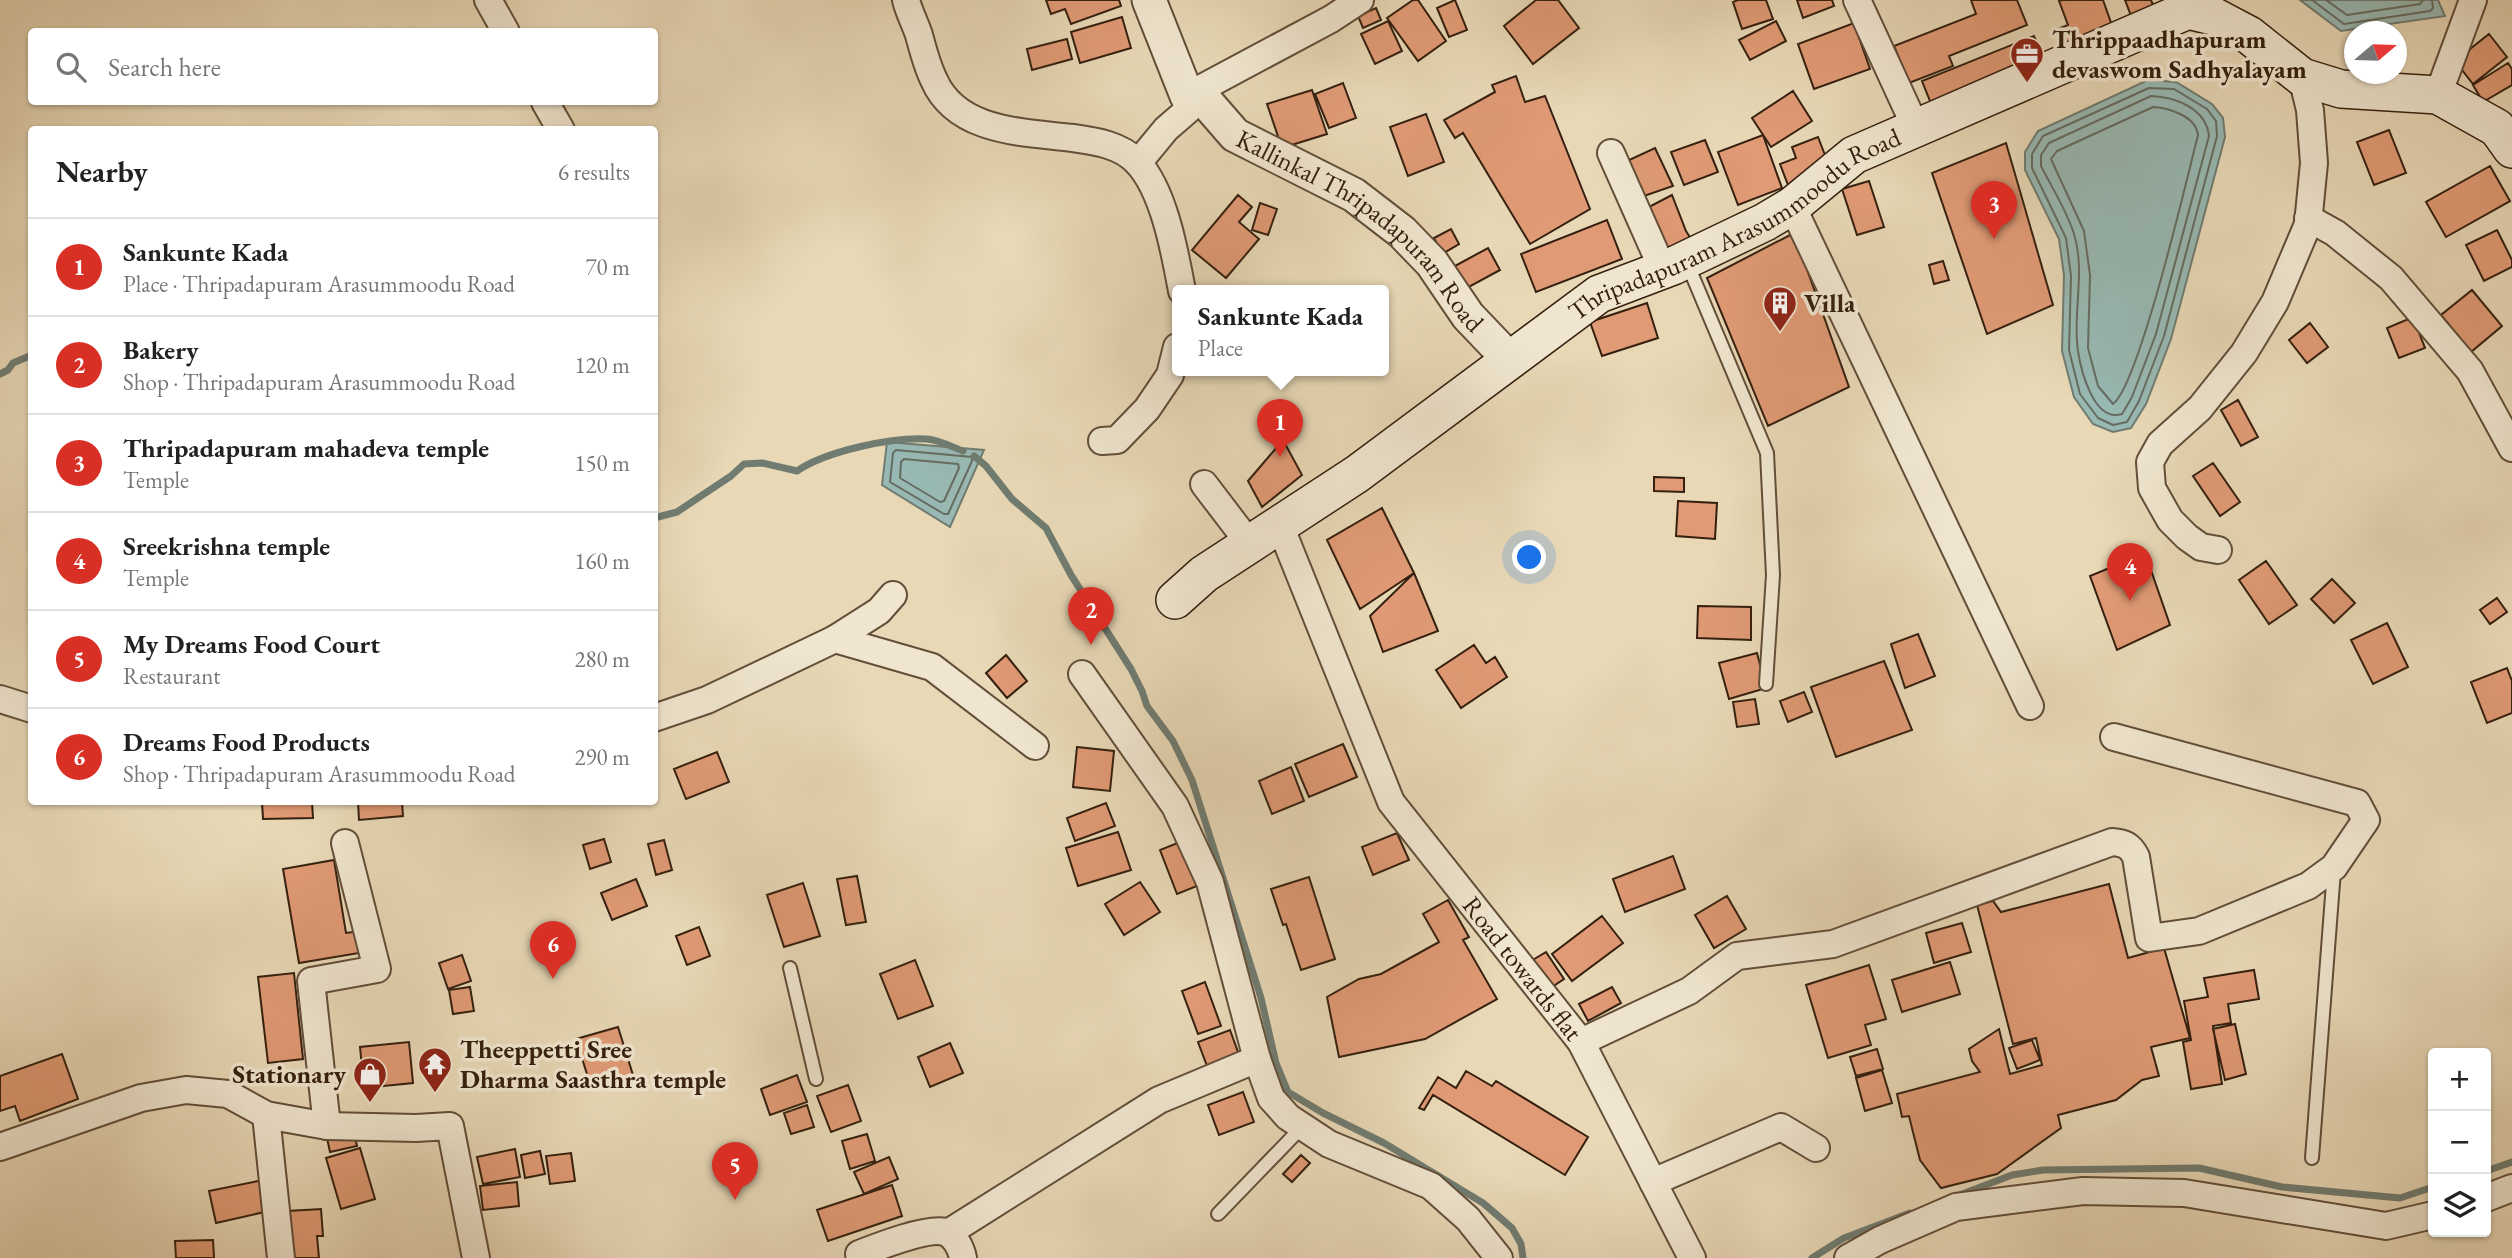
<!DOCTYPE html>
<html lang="en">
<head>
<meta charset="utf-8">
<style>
	:root { --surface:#fff; --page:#f6f6f6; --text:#222; --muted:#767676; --line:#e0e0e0; --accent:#d93025 }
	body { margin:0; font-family:"EB Garamond",serif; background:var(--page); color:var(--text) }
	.controls { position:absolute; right:21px; bottom:21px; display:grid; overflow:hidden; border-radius:7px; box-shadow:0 2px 5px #0004 }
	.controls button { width:63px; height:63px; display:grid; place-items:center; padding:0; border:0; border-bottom:2px solid var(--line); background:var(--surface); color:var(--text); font:35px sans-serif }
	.compass { position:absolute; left:2344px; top:21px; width:63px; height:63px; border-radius:50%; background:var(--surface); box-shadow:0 2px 5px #0004; rotate:71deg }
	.you { position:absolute; left:1530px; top:558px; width:24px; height:24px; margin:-18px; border:5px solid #fff; border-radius:50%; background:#1a73e8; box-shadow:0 0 0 10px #1a73e833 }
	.badge { display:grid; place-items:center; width:46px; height:46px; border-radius:50%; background:var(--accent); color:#fff; font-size:23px; font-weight:700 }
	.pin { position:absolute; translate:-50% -58px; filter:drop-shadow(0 2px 4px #0008) }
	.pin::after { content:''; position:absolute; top:37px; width:24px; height:21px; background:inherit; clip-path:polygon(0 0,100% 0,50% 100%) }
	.popup { position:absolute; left:1172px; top:285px; width:217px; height:91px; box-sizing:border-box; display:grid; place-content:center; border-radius:7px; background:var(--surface); filter:drop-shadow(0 2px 5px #0005); font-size:23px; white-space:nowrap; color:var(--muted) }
	.popup b { font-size:26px; color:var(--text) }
	.popup::after { content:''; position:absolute; left:50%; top:100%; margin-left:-14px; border:14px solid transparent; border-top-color:var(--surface) }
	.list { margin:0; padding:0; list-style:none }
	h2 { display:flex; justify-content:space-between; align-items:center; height:91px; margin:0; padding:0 28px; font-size:30px }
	h2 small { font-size:23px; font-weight:400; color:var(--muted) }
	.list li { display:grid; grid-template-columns:46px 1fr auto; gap:21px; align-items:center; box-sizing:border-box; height:98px; padding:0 28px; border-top:2px solid var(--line) }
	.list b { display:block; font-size:26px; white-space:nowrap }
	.list p { margin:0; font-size:23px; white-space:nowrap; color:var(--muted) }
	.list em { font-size:23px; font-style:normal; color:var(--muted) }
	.icon { flex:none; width:38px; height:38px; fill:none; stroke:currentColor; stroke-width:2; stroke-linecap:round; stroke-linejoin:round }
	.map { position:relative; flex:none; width:2512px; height:1258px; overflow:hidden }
	.search { position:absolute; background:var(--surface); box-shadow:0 2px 5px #0004; left:28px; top:28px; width:630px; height:77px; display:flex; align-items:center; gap:18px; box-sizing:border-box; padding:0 24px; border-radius:7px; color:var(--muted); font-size:26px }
	.panel { position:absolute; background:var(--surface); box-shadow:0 2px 5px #0004; left:28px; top:126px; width:630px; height:679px; border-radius:7px }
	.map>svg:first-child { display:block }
	.water { fill:#98b9b3; stroke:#707c71; stroke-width:2 }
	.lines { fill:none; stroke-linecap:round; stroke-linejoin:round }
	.shore { stroke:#666c61; stroke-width:2 }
	.stream { stroke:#707c71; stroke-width:7 }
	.building { fill:#e09a75; stroke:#35200f; stroke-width:2 }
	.service-casing { stroke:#624e39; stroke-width:16 }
	.minor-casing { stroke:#624e39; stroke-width:30 }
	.tertiary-casing { stroke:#624e39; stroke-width:37 }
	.secondary-casing { stroke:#35200f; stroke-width:40 }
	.service { stroke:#f0e6d0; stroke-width:12 }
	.minor { stroke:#f0e6d0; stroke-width:26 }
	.tertiary { stroke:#f0e6d0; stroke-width:33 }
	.secondary { stroke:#f0e6d0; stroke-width:37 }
	.labels { text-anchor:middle; stroke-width:7; stroke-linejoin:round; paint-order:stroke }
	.poi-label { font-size:26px; font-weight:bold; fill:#35200f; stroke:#f0e6d0; text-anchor:start }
	.street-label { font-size:26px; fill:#35200f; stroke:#f0e6d0 }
</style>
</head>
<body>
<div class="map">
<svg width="2512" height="1258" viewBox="0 0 2512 1258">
	<rect width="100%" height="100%" fill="#e8d8b6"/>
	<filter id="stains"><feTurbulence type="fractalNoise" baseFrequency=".00286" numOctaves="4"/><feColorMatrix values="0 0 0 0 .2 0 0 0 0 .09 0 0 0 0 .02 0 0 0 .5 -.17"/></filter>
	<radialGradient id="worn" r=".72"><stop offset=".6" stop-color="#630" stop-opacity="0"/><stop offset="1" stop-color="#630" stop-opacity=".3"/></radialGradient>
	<path class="water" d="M2300 0H2438L2445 16 2341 31Z
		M2148 80 2176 82 2212 104 2223 118 2225 137 2171 339 2146 404 2131 428 2113 432 2093 424 2074 397 2062 351 2064 275 2059 239 2025 170V152L2038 131Z
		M887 442 984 450 950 527 882 485Z"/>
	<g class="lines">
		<path class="shore" d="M2312 0 2344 24 2430 11 2433 8 2432 0
			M2326 0 2347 15 2420 4 2423 0
			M2149 88 2174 89 2207 109 2216 121 2217 136 2164 336 2139 401 2127 422 2113 425 2098 418 2080 394 2069 350 2071 276 2066 238 2032 168V154L2043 136Z
			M2151 96C2175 97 2206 108 2209 136L2156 334 2132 397 2122 414C2094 423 2081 371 2078 351 2072 315 2086 272 2074 234 2067 211 2052 188 2041 166V155L2049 143Z
			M2153 107C2169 108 2196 116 2198 135 2187 178 2139 385 2113 404L2098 386 2088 348 2090 275 2084 231 2051 159 2057 151Z
			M896 450 972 457V461L948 514H944L890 482 893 453Z
			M904 459 958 464 959 468 944 501 940 502 900 478 901 462Z"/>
		<path class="stream" d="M0 374 8 370 13 363 32 355
			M974 456 986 466 1012 499 1046 528 1071 575 1131 669 1142 691 1147 706 1173 741 1192 780 1261 998 1276 1063 1288 1092 1323 1113 1384 1143 1483 1203 1512 1228 1521 1244 1523 1258
			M654 518 677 512 731 476 744 464 762 463 797 471C826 451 892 437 927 439 939 440 952 447 963 451
			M2486 1171 2512 1162
			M1957 1196 2012 1175 2043 1170 2199 1168 2282 1187 2400 1198 2433 1187
			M1812 1258 1844 1238 1910 1213"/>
	</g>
	<path class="building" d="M1046 0H1119L1121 6 1071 24 1065 9 1051 14Z
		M1413 0H1418L1446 41 1418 61 1387 18Z
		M1455 0 1467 30 1449 37 1437 8Z
		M1536 0H1558L1579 28 1533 64 1504 26Z
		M1738 0H1766L1773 19 1742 29 1733 2Z
		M1797 0H1832L1834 6 1803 18Z
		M1971 0H2017L2027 25 1949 56 1953 66 1909 83 1894 46 1976 14Z
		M2063 0H2103L2115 34 2063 53 2055 30 2068 25 2059 1Z
		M2125 0H2151L2156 12 2133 21Z
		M1376 8 1381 20 1363 28 1358 16Z
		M1122 17 1131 48 1080 63 1071 32Z
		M1388 21 1402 51 1375 64 1361 34Z
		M1776 21 1786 41 1750 60 1739 40Z
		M1854 23 1870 69 1814 89 1798 44Z
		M2489 34 2507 57 2473 84 2455 61Z
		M2034 36 2044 61 1932 106 1922 81Z
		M1067 39 1072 59 1032 70 1027 49Z
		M2508 63 2512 69V85L2483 102 2473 85Z
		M1516 76 1525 102 1545 96 1590 209 1530 244 1463 133 1455 138 1444 120 1495 92 1492 85Z
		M1343 83 1356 118 1329 128 1315 94Z
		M1312 90 1327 134 1282 148 1267 104Z
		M1793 91 1812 121 1771 147 1752 118Z
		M1426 114 1444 162 1408 176 1390 127Z
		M2389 130 2406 173 2374 185 2357 142Z
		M1763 135 1782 188 1738 205 1718 152Z
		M1818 137 1830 168 1788 185 1780 164 1796 158 1792 147Z
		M1705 140 1718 172 1684 185 1671 152Z
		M2006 143 2053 305 1987 334 1932 173Z
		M1655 148 1673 186 1641 197 1627 161Z
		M2490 166 2510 201 2446 237 2426 202Z
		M1869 181 1884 227 1857 235 1842 189Z
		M1238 195 1252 207 1239 222 1259 239 1226 278 1192 250Z
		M1672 195 1686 231 1693 242 1665 253 1647 208Z
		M1260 203 1277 209 1268 235 1252 230Z
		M1607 220 1622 259 1536 292 1521 254Z
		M1451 229 1459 244 1442 254 1434 238Z
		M2497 230 2512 260V267L2484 281 2466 245Z
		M1794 233 1849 387 1768 426 1707 278Z
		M1488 248 1500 270 1467 288 1455 266Z
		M1943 261 1949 280 1934 284 1929 265Z
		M2472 290 2502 326 2471 352 2441 315Z
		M1647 303 1658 338 1602 356 1590 322Z
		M2413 317 2425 348 2399 358 2387 328Z
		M2310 323 2328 347 2307 363 2289 340Z
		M2238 400 2258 437 2241 446 2221 410Z
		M1283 440 1302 475 1262 507 1248 481Z
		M2213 463 2240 502 2220 516 2193 476Z
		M1654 477 1684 478V492L1654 491Z
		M1678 501 1717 503 1715 539 1676 536Z
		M1382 508 1414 573 1360 609 1327 540Z
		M2145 553 2170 625 2117 650 2090 576Z
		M2266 561 2297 605 2269 624 2239 580Z
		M1414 573 1438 631 1383 652 1370 616Z
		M2332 579 2355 603 2334 623 2311 599Z
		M2497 598 2507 612 2490 624 2480 610Z
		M1698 606 1751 607V640L1697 638Z
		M2387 623 2408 667 2373 684 2351 640Z
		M1918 634 1935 676 1905 688 1891 644Z
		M1474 645 1486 663 1495 657 1507 677 1461 708 1436 670Z
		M1757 653 1766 688 1729 699 1719 663Z
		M1006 655 1027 681 1007 698 986 673Z
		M1884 661 1912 730 1836 757 1811 687Z
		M2507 668 2512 681V713L2487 723 2471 682Z
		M1804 692 1812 712 1788 722 1780 701Z
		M1755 699 1759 724 1737 727 1733 702Z
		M1343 744 1357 777 1309 797 1295 764Z
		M1077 747 1114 751 1110 791 1073 787Z
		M717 752 729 782 686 799 674 769Z
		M1291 767 1304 801 1272 814 1259 781Z
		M262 802H312L313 818 263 819Z
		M358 802H402L403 816 359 820Z
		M1106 803 1115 826 1075 841 1067 818Z
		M1118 832 1131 870 1078 886 1066 848Z
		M1397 833 1409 860 1373 875 1362 847Z
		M604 839 611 862 590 869 583 845Z
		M664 840 672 870 656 875 648 844Z
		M1185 840 1202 884 1177 894 1160 850Z
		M1673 856 1685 889 1625 912 1613 879Z
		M334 860 346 933 361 931 365 952 299 963 283 869Z
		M857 876 866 922 846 925 837 879Z
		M1309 877 1335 959 1301 970 1286 924 1283 925 1271 889Z
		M636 879 647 906 612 920 601 893Z
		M1140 882 1160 912 1124 935 1105 904Z
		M803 883 820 936 784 947 767 895Z
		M2109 884 2128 958 2164 948 2190 1038 2151 1047 2159 1076 2142 1080 2116 1100 2058 1115 2061 1128 1997 1174 1941 1188 1920 1160 1909 1116 1902 1117 1897 1094 1980 1072 1972 1061 1969 1049 1999 1029 2010 1074 2042 1065 2036 1038 2013 1044 1977 905 1993 901 2001 912Z
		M1727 896 1746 929 1714 948 1695 915Z
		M1448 900 1469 937 1463 940 1497 999 1425 1039 1339 1057 1327 997 1359 979 1381 974 1439 942 1423 914Z
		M1602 916 1623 943 1572 981 1552 954Z
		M1962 923 1971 952 1934 963 1926 933Z
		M699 927 710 956 687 965 676 936Z
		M1546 952 1564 979 1549 989 1531 961Z
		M462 955 471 981 448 989 439 963Z
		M915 960 933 1006 898 1019 880 974Z
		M1950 962 1960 994 1902 1012 1892 980Z
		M1869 965 1886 1019 1865 1025 1871 1045 1828 1058 1806 985Z
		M2254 970 2259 999 2228 1004 2231 1023 2213 1026 2222 1084 2191 1089 2183 1042 2191 1040 2184 1001 2208 997 2204 978Z
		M294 973 303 1059 268 1063 258 977Z
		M1205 982 1221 1026 1198 1034 1182 991Z
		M470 987 474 1011 453 1014 449 990Z
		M1612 987 1621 1003 1588 1021 1579 1004Z
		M2235 1024 2246 1074 2225 1080 2213 1029Z
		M618 1027 633 1075 591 1087 576 1039Z
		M1230 1030 1242 1063 1210 1074 1198 1042Z
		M2032 1040 2040 1060 2017 1069 2009 1048Z
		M409 1042 413 1083 364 1088 360 1047Z
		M950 1043 963 1073 930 1087 918 1057Z
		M1877 1049 1883 1069 1856 1076 1850 1057Z
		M62 1054 78 1099 20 1121 15 1106 0 1111V1076Z
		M1882 1070 1892 1103 1865 1111 1856 1078Z
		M1466 1071 1492 1086 1496 1081 1588 1137 1565 1175 1433 1095 1424 1110 1419 1108 1438 1077 1456 1088Z
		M797 1075 807 1102 770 1115 761 1089Z
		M848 1085 861 1121 831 1132 817 1096Z
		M1243 1092 1254 1122 1219 1135 1208 1105Z
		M807 1105 814 1127 791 1134 784 1113Z
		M354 1132 357 1146 330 1152 327 1138Z
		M867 1134 875 1161 850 1169 842 1141Z
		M360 1148 375 1199 341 1209 326 1158Z
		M515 1149 520 1177 483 1184 477 1157Z
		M540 1151 545 1174 525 1178 521 1155Z
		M571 1153 575 1181 550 1184 546 1156Z
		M1301 1155 1310 1163 1292 1182 1283 1174Z
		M889 1157 898 1179 864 1194 854 1172Z
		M263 1180 269 1211 216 1223 209 1191Z
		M517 1182 519 1206 483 1210 480 1186Z
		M892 1185 902 1216 828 1241 817 1210Z
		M321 1209 323 1236H317L319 1258H291L288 1211Z
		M213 1240 214 1258H176L175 1241Z"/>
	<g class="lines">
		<g class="service-casing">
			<path id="service" d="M1687 263 1767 453 1773 575 1766 684
				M790 968 816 1079
				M2312 1158 2334 870
				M1218 1214 1303 1126"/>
		</g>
		<g class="minor-casing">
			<g id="minor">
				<path d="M488 0 506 32"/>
				<path d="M906 0C909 12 915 23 919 35 923 50 927 66 934 80 957 133 1025 132 1073 138 1095 141 1121 145 1137 162 1164 190 1175 253 1182 291"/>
				<path d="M1857 0 1916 128"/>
				<path d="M2438 95 2473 0"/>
				<path d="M545 102 561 130"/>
				<path d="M1611 153 1663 270"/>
				<path d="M1138 163 1166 129 1188 110 1189 103 1187 96 1331 19 1360 0"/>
				<path d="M1792 206 2030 706"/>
				<path d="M2308 218 2335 233 2391 278 2470 371 2512 448"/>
				<path d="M1102 441 1117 440 1147 409 1170 375 1177 347"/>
				<path d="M1204 484 1249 543"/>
				<path id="s1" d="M1279 523 1391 802 1581 1042 1689 991 1737 956 1833 944 2112 842C2124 843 2130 845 2136 857L2149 938 2199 931 2308 886 2334 867 2366 820 2357 803 2114 737"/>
				<path d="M2218 550 2201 547 2187 537 2170 520 2152 488 2150 462 2160 444 2200 408 2244 353 2275 302 2308 224 2314 163 2310 110 2302 77"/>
				<path d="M893 595 879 611 835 639 932 667 1035 746"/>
				<path d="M1082 674 1175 806 1210 882 1257 1059 1271 1098 1288 1117 1329 1144 1431 1186 1468 1219 1499 1258"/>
				<path d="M0 699 32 709"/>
				<path d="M654 718 707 700 835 639"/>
				<path d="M1581 1042 1692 1258"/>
				<path d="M266 1115 281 1258"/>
				<path d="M327 1126 311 981 377 969 345 843"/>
				<path d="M0 1147 141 1098 186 1090 228 1094 266 1115 327 1126 416 1128 450 1126 476 1258"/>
				<path d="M1653 1182 1781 1127 1816 1148"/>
				<path d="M2486 1198 2512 1188"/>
				<path d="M948 1233 1159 1100 1257 1059"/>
				<path d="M860 1258 859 1254C877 1247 928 1227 945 1232 955 1236 961 1248 963 1258"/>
				<path d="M1848 1258 1880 1240 1956 1207 2083 1191 2184 1193 2386 1226 2433 1215"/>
			</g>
		</g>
		<g class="tertiary-casing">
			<g id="tertiary">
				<path id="s2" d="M1149 0 1187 96 1202 97 1235 135 1354 195 1402 232 1432 263 1468 316 1511 361"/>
			</g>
		</g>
		<g class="secondary-casing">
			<g id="secondary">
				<path id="s3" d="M1175 600 1204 574 1357 474 1599 294 1673 266 1765 222 1792 206 1854 155 2188 10 2213 16 2249 35 2302 77 2341 89 2438 95 2497 128 2512 149"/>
			</g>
		</g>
		<use href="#service" class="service"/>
		<use href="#minor" class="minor"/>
		<use href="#tertiary" class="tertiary"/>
		<use href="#secondary" class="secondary"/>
	</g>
	<defs>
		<g id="office-pin" transform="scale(1.75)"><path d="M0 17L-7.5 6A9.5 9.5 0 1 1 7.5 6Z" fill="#8f2418" stroke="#f0e6d0"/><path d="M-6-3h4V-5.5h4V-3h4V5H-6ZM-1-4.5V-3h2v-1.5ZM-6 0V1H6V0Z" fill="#fff"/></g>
		<g id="building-pin" transform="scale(1.75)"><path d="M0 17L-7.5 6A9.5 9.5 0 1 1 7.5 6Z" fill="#8f2418" stroke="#f0e6d0"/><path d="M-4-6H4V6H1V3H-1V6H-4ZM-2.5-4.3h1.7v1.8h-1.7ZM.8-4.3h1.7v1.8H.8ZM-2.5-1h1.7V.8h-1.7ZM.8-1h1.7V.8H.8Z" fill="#fff"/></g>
		<g id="temple-pin" transform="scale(1.75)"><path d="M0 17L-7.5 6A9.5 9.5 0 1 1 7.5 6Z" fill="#8f2418" stroke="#f0e6d0"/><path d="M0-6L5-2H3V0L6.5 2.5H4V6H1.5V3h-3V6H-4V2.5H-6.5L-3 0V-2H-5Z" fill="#fff"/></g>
		<g id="shop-pin" transform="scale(1.75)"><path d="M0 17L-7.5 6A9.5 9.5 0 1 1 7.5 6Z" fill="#8f2418" stroke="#f0e6d0"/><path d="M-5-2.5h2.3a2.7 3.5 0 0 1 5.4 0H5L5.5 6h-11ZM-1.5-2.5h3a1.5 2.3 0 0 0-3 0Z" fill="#fff"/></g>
	</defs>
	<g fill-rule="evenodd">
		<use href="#office-pin" x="2027" y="54"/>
		<use href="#building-pin" x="1780" y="303"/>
		<use href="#temple-pin" x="435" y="1064"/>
		<use href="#shop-pin" x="370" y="1074"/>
	</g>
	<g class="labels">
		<g class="poi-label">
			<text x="2052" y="48">Thrippaadhapuram<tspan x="2052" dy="30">devaswom Sadhyalayam</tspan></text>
			<text x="1804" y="312">Villa</text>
			<text x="460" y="1058">Theeppetti Sree<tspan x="460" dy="30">Dharma Saasthra temple</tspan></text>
			<text x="346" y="1083" text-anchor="end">Stationary</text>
		</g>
		<g class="street-label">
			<text dy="9" stroke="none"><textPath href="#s3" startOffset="677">Thripadapuram Arasummoodu Road</textPath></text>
			<text dy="9" stroke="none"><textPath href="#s2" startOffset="329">Kallinkal Thripadapuram Road</textPath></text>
			<text dy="9" stroke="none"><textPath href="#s1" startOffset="513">Road towards flat</textPath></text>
		</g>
	</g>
	<rect width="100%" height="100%" filter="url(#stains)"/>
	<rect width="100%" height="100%" fill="url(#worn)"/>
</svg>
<div class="controls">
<button>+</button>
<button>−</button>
<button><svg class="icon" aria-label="layers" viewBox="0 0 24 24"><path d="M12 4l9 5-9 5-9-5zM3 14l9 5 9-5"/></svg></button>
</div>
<svg class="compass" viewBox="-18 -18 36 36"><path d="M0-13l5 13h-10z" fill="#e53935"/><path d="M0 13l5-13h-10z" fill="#767676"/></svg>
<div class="you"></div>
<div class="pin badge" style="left:1280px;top:457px">1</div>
<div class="popup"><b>Sankunte Kada</b>Place</div>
<div class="pin badge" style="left:1091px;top:645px">2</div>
<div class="pin badge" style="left:1994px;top:239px">3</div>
<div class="pin badge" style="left:2130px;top:601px">4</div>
<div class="pin badge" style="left:735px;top:1200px">5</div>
<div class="pin badge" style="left:553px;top:979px">6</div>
<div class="search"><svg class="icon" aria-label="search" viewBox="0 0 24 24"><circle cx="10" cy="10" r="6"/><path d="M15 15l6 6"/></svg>Search here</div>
<section class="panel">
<h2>Nearby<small>6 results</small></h2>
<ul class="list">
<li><span class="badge">1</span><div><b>Sankunte Kada</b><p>Place · Thripadapuram Arasummoodu Road</p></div><em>70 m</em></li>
<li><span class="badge">2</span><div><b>Bakery</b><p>Shop · Thripadapuram Arasummoodu Road</p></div><em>120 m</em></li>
<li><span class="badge">3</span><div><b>Thripadapuram mahadeva temple</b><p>Temple</p></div><em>150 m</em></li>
<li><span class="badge">4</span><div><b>Sreekrishna temple</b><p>Temple</p></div><em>160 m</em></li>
<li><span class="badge">5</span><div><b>My Dreams Food Court</b><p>Restaurant</p></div><em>280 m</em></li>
<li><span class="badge">6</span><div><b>Dreams Food Products</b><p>Shop · Thripadapuram Arasummoodu Road</p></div><em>290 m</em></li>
</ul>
</section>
</div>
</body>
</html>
